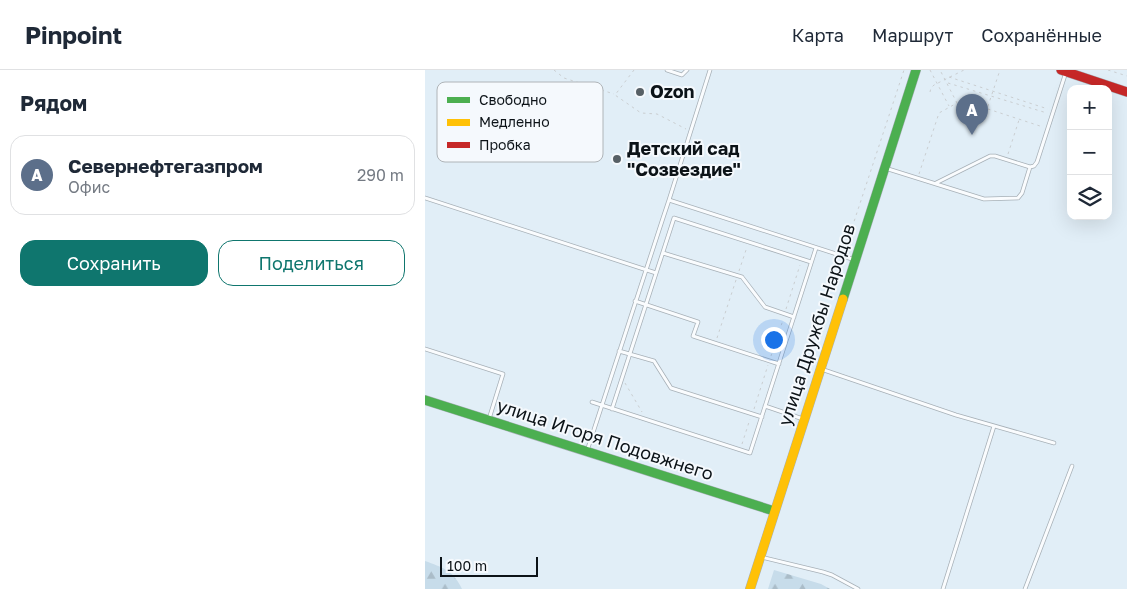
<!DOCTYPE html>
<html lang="ru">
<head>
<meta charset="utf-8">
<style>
	:root { --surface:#fff; --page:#f2f2f3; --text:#1f2937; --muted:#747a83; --line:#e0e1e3; --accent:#0f766e }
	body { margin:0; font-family:"Golos Text",sans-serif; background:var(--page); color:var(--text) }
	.controls { position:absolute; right:15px; top:15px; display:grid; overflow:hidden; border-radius:10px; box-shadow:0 5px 20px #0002 }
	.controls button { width:45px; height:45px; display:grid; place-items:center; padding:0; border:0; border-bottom:1px solid var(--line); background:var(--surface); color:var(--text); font:25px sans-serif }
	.scale { position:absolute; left:15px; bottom:12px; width:98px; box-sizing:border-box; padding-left:5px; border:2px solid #0c1318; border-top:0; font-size:14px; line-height:18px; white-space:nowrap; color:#0c1318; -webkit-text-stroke:4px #f5f9fd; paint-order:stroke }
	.you { position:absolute; left:348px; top:269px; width:18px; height:18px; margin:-12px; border:4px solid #fff; border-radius:50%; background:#1a73e8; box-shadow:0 0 0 8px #1a73e833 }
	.badge { display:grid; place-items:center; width:32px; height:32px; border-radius:50%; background:var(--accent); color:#fff; font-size:16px; font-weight:700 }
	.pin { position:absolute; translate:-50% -41px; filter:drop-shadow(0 1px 2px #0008) }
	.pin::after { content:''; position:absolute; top:26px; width:18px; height:15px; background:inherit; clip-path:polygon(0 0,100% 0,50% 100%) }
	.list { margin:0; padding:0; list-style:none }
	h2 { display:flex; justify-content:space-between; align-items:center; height:65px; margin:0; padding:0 20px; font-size:21px }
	h2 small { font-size:16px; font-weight:400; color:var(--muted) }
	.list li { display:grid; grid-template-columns:32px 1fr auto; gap:15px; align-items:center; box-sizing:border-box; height:80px; margin:0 10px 10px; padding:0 10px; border:1px solid var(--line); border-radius:15px }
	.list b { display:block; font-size:19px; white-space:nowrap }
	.list p { margin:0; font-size:16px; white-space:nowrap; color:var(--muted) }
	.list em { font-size:16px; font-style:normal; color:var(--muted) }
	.actions { display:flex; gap:10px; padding:15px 20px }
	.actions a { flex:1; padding:11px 0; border:1px solid var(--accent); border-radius:15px; text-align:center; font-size:18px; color:var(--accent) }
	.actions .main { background:var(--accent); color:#fff }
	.icon { flex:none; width:28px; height:28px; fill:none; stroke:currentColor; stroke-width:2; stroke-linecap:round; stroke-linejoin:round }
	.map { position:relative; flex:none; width:702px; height:519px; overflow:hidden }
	header { display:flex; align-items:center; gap:30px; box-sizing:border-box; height:70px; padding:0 25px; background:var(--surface); border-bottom:1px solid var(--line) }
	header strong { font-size:24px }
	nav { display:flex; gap:28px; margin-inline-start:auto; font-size:18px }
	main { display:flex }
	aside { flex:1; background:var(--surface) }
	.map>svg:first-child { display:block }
	.forest { fill:url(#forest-firs) }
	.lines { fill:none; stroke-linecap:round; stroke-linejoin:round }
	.lane-casing { stroke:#a7b0b7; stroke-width:4.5 }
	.fast-casing { stroke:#a7b0b7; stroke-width:10 }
	.slow-casing { stroke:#a7b0b7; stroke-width:10 }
	.jam-casing { stroke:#a7b0b7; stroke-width:10 }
	.path { stroke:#caced1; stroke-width:1; stroke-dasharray:2.5 4; stroke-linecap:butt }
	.lane { stroke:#fafcfe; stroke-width:3 }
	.fast { stroke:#4caf50; stroke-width:9 }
	.slow { stroke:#ffc107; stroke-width:9 }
	.jam { stroke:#c62828; stroke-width:9 }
	.poi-dot { fill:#576066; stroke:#f5f9fd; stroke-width:2 }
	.labels { text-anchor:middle; stroke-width:4; stroke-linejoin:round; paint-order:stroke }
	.poi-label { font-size:18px; font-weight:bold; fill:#0c1318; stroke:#f5f9fd; text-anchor:start }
	.street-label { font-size:18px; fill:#0c1318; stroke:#f5f9fd }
	.key { fill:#f5f9fd; stroke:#afb4b8; stroke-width:1 }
	.key-label { font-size:14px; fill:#0c1318 }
</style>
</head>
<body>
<header>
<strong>Pinpoint</strong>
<nav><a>Карта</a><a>Маршрут</a><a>Сохранённые</a></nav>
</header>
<main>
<aside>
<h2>Рядом<small></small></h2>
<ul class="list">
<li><span class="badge" style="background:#5c6f8a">A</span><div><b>Севернефтегазпром</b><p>Офис</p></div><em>290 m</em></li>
</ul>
<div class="actions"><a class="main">Сохранить</a><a>Поделиться</a></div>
</aside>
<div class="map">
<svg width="702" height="519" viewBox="0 0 702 519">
	<defs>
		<pattern id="forest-firs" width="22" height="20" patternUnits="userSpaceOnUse" patternTransform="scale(1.25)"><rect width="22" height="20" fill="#c7dcea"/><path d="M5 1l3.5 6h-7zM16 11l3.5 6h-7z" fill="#aabcc8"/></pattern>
	</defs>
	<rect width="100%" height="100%" fill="#e1eef7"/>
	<path class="forest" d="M0 491C17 497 29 501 37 519H0Z
		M349 500 396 514 405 519H343Z"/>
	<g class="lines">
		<g class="lane-casing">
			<path id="lane" d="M242 0 257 5 262 0
				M460 98 559 129 593 128 597 123 605 97 609 96 612 92 641 2
				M511 113 565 86H570L605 97
				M0 128 231 203
				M244 130 430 190
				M238 183 317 207 340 237 369 247
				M210 231 273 252 268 266 354 294
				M0 279 78 304 64 349
				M194 281 229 291 246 318 337 347
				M396 299 531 345 629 373
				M167 332 325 383 391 178
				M340 336 378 349
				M187 339 249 148 386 192
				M162 381 238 148 244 130 285 0
				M336 487 398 502 407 505 433 519
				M518 519 569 356
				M600 519 647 396"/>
		</g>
		<g class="fast-casing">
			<path id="fast" d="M418 229 491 0
				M0 330 349 441"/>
		</g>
		<g class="slow-casing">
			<path id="slow" d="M325 519 418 229"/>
		</g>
		<g class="jam-casing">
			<path id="jam" d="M636 0 702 22"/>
		</g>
		<path class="path" d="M129 0 139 8 189 24
			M209 0 190 25 216 43 232 44 261 59
			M505 0 524 36
			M683 0 702 6
			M524 7 623 39
			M523 13 622 43
			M505 22 506 18 509 15 539 0
			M533 33H542L562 39 575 0
			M563 39 618 57
			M583 84 594 50
			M494 104 514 43 532 33 515 0
			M419 182 479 0
			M314 201 322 177
			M361 239 375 195
			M292 268 311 210
			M346 286 358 250
			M200 313 217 342
			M329 339 343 295
			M317 374 325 349"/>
		<use href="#lane" class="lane"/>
		<use href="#fast" class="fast"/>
		<use href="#slow" class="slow"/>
		<use href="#jam" class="jam"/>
	</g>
	<g class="poi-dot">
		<circle cx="215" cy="22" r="5"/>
		<circle cx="192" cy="89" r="5"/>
	</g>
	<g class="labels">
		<g class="poi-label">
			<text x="225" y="28">Ozon</text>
			<text x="202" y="85">Детский сад<tspan x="202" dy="21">"Созвездие"</tspan></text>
		</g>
		<g class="street-label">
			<text transform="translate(392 255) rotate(-72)" y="6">улица Дружбы Народов</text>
			<text transform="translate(180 370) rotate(18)" y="6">улица Игоря Подовжнего</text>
		</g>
	</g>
	<rect x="12" y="12" width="166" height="80" rx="8" class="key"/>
	<rect x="22" y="27" width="23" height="6" fill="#4caf50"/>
	<rect x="22" y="49" width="23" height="7" fill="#ffc107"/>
	<rect x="22" y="72" width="23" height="6" fill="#c62828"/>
	<g class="key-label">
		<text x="54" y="35">Свободно</text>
		<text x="54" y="57">Медленно</text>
		<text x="54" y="80">Пробка</text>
	</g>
</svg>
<div class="controls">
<button>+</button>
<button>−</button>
<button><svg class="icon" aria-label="layers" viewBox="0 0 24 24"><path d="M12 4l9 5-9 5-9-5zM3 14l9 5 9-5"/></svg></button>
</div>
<div class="scale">100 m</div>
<div class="you"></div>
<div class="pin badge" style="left:547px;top:65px;background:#5c6f8a">A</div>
</div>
</main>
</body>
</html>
